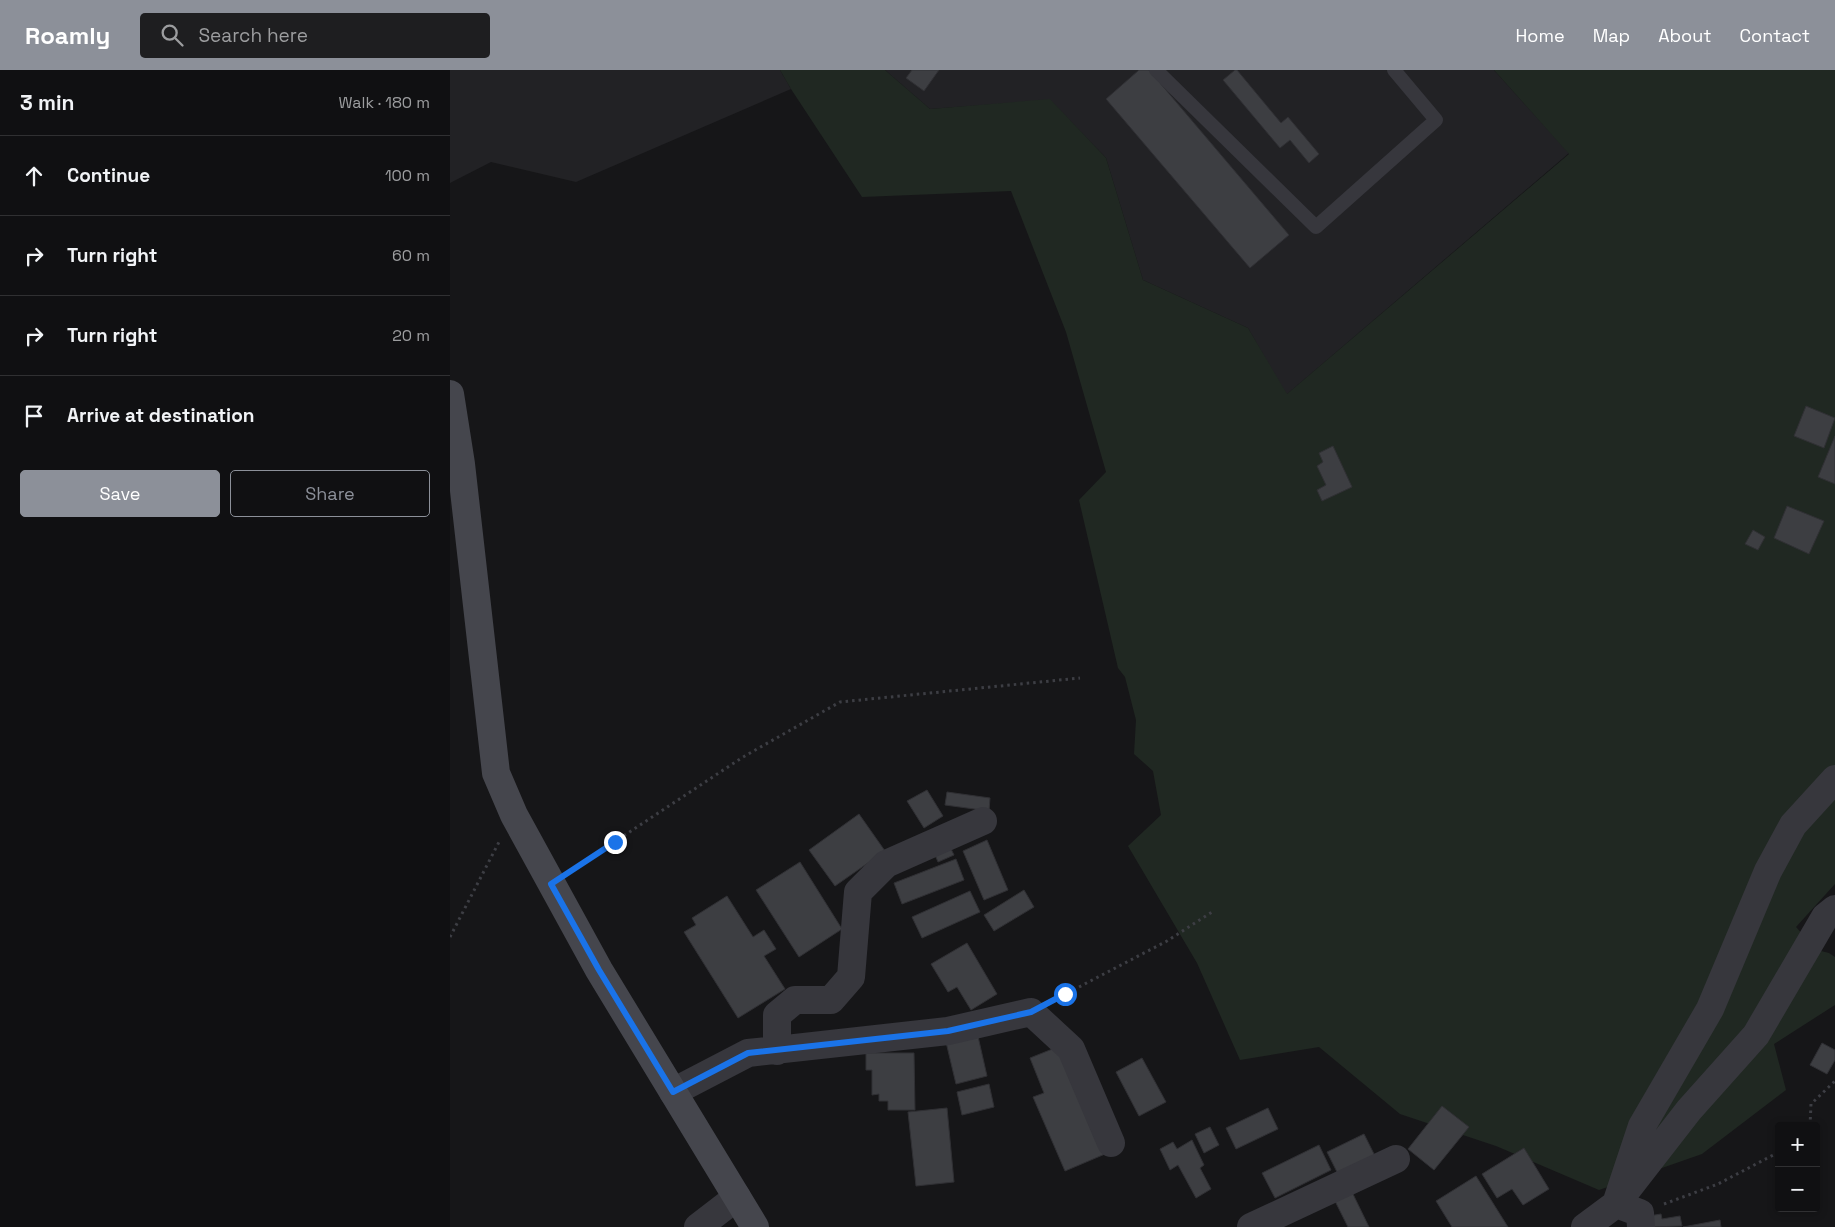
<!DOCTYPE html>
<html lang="en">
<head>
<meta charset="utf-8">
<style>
	:root { --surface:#101012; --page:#1e1e20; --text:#f1f3f6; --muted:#9c9d9f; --line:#303032; --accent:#8c9099 }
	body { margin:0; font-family:"Space Grotesk",sans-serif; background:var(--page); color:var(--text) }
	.controls { position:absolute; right:15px; bottom:15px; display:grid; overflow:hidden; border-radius:5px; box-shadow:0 2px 8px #0003 }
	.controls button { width:45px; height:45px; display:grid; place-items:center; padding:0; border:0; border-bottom:1px solid var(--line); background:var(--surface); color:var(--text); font:25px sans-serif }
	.stop { position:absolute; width:15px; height:15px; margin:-11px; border:4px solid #1a73e8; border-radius:50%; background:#fff }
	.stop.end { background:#1a73e8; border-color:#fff; box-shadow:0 1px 5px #0008 }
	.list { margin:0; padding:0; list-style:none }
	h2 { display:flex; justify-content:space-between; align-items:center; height:65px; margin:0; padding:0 20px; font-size:21px }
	h2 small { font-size:16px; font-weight:400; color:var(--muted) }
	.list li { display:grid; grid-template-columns:32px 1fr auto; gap:15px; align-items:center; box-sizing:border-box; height:80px; padding:0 20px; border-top:1px solid var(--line) }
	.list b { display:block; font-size:19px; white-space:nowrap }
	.list em { font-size:16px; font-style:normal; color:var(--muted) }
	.actions { display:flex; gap:10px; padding:15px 20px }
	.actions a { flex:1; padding:11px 0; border:1px solid var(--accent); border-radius:5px; text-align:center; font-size:18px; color:var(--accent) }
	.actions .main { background:var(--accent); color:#fff }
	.icon { flex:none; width:28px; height:28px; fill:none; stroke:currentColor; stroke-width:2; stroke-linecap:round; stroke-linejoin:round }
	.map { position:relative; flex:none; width:1385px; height:1157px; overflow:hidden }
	header { display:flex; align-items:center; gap:30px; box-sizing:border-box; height:70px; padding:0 25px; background:var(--accent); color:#fff }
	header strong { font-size:24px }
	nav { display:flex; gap:28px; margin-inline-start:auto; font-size:18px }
	.search { width:350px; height:45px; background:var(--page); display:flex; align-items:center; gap:12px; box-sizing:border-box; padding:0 18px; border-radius:5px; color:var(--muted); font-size:19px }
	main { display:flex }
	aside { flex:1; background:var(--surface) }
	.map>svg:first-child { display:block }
	.built { fill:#222225 }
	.green { fill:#202822 }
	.building { fill:#3d3e42; stroke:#303034 }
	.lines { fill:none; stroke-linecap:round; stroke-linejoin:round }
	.path { stroke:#3d3e44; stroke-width:3; stroke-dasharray:2.5 4; stroke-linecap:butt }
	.lane { stroke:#37373d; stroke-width:14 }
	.street { stroke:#37373d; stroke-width:28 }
	.secondary { stroke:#45464d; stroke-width:28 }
	.route { stroke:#1a73e8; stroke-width:6 }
</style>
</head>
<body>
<header>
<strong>Roamly</strong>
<div class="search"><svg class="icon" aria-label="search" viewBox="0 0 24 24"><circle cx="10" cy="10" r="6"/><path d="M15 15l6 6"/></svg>Search here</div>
<nav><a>Home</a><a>Map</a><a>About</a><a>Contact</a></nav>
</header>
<main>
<aside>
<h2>3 min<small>Walk · 180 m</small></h2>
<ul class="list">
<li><svg class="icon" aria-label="ahead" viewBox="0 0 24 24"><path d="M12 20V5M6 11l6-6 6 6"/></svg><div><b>Continue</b></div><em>100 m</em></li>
<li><svg class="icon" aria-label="right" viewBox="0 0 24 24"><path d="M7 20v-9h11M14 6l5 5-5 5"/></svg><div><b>Turn right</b></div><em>60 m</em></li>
<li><svg class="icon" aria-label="right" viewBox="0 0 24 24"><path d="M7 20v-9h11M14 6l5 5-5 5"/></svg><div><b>Turn right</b></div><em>20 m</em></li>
<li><svg class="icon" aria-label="arrive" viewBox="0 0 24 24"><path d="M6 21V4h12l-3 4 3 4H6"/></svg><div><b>Arrive at destination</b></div></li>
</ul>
<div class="actions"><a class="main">Save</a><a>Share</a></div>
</aside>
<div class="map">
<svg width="1385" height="1157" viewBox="0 0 1385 1157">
	<rect width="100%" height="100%" fill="#161618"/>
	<path class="built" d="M0 0H330L341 19 126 112 41 92 0 113Z
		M435 0H1044L1119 83 836 325 798 258 693 210 656 88 600 30 480 39Z"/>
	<path class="green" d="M330 0H435L480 39 600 29 656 88 693 210 798 258 837 324 1119 84 1044 0H1385V814L1346 857 1367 880 1379 883 1385 887V935L1324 974 1336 1020 1252 1084 1149 1120 1046 1076 950 1044 869 977 790 990 747 893 678 776 711 745 703 701 684 684 686 650 675 607 668 598 629 430 656 402 616 262 561 121 412 127 341 19Z"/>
	<path class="building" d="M462 0H489L474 21 456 8Z
		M689 0H699L839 165 800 198 656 29Z
		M785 0H787L831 53 838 47 869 84 859 93 840 70 830 78 773 10Z
		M1356 336 1385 348 1374 378 1344 366Z
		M1385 366V414L1368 407Z
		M883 376 902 417 872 431 867 420 876 415 867 396 873 392 869 383Z
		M1337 436 1374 451 1359 484 1324 468Z
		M1303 460 1315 467 1308 480 1295 474Z
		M477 720 493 746 474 758 457 731Z
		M497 722 540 728 539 741 495 735Z
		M409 744 435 781 385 816 359 780Z
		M537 770 558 820 534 830 513 781Z
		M498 773 504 785 488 792 483 780Z
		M506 789 514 810 452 834 444 813Z
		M350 792 392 859 349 887 306 820Z
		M574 820 584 837 544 861 534 845Z
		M520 821 530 842 472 868 462 847Z
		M277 826 303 867 314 860 326 879 314 886 335 919 288 948 234 862 246 855 242 848Z
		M517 873 547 924 521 940 507 917 498 922 481 894Z
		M527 962 537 1006 506 1014 496 972Z
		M1372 973 1385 980V990L1377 1004 1360 995Z
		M610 976 655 1084 615 1101 583 1027 594 1023 580 988Z
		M416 983H464L465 1040H438V1031H429V1024L422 1025V1000H416Z
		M692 988 716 1032 689 1046 666 1002Z
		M539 1014 544 1037 512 1045 507 1022Z
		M992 1036 1019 1057 984 1100 958 1079Z
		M497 1038 504 1112 466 1116 458 1042Z
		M818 1038 828 1059 786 1079 776 1058Z
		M760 1057 769 1075 754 1083 745 1064Z
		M914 1064 925 1086 888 1104 877 1082Z
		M742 1070 754 1095 750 1098 761 1119 746 1128 728 1095 720 1100 710 1079 723 1072 727 1079Z
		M869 1075 881 1100 825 1128 812 1103Z
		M1074 1078 1099 1119 1073 1135 1062 1119 1047 1128 1032 1104Z
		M1026 1106 1058 1157H1002L986 1131Z
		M902 1122 919 1157H898L885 1131Z
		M1211 1144 1212 1149 1230 1146 1232 1156 1201 1157 1199 1146Z
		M1270 1150 1271 1157H1233Z"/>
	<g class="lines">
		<path class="path" d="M125 798 293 687 390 632 630 608
			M0 867 49 772
			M606 929 717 871 762 842
			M1360 1056 1361 1034 1385 1011
			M1214 1134 1268 1114 1329 1082"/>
		<path class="lane" d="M706 0 866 157 986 50 944 0"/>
		<path class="street" d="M327 981V945L345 930H381L401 907 408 822 436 794 533 751
			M223 1022 298 983 498 961 581 942 621 979 661 1073
			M248 1157 287 1127
			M801 1157 946 1089
			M1135 1157 1166 1134 1239 1040 1306 965 1375 847 1385 839
			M1191 1157 1190 1143 1166 1134 1192 1056 1260 939 1318 801 1343 755 1385 709"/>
		<path class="secondary" d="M0 324 11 394 46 703 64 745 149 900 305 1157"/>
	</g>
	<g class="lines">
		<path class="route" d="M165 772 101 814 149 900 223 1022 298 983 498 961 581 942 615 924"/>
	</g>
</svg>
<div class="controls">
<button>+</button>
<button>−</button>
</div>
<div class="stop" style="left:615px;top:924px"></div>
<div class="stop end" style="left:165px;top:772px"></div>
</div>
</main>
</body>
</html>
